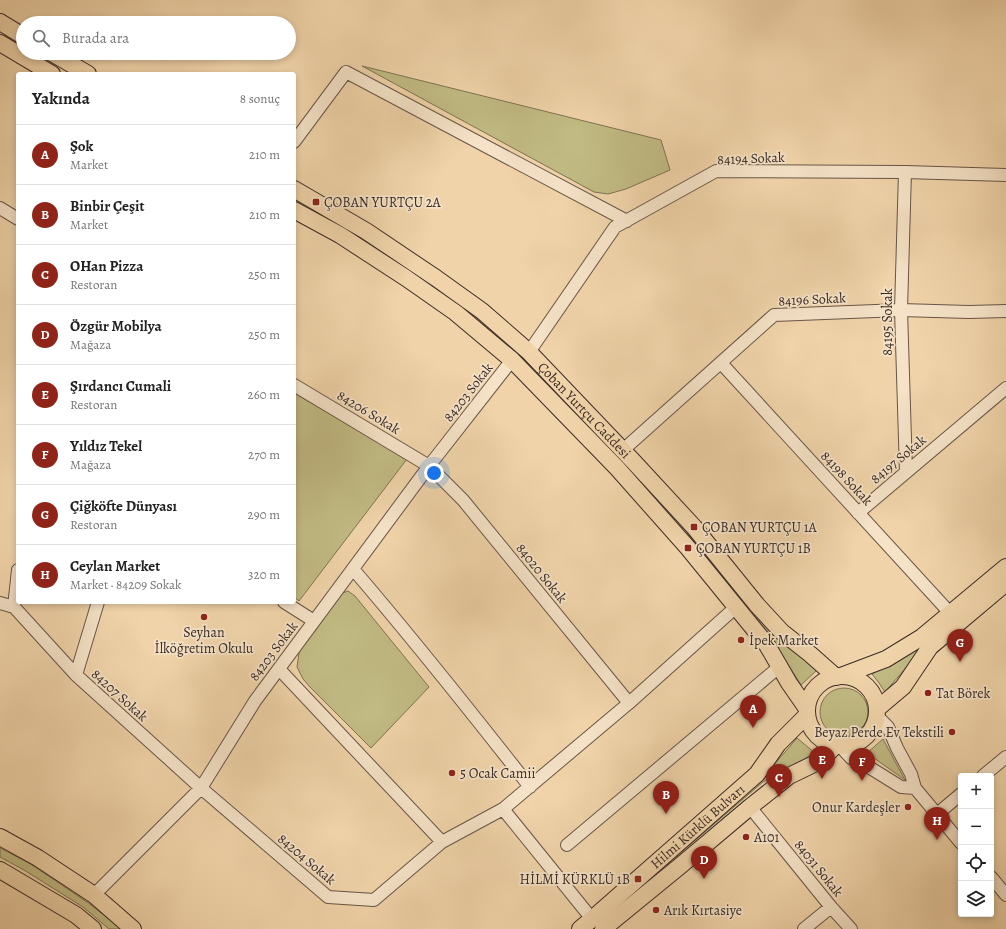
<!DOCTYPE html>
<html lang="tr">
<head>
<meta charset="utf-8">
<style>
	:root { --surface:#fff; --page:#f6f6f6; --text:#222; --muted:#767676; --line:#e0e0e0; --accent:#8f2418 }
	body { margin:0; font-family:Alegreya,serif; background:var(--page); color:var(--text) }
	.controls { position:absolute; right:12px; bottom:12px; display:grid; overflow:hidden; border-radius:4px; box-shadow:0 2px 6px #0003 }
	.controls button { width:36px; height:36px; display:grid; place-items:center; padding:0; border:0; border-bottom:1px solid var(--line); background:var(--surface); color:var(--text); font:20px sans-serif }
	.you { position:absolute; left:434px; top:473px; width:14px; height:14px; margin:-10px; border:3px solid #fff; border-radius:50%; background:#1a73e8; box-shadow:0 0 0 6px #1a73e833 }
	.badge { display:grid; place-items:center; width:26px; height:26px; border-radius:50%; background:var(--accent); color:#fff; font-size:13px; font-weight:700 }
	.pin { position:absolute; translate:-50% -33px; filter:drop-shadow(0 1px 2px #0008) }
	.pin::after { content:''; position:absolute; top:21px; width:14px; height:12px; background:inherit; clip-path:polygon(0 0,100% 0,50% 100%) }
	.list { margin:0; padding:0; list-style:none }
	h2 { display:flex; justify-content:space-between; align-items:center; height:52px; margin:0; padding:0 16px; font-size:17px }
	h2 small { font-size:13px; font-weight:400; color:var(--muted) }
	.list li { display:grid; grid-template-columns:26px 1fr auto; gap:12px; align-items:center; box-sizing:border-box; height:60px; padding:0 16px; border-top:1px solid var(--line) }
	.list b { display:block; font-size:15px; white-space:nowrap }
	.list p { margin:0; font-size:13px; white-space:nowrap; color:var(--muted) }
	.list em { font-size:13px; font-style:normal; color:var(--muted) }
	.icon { flex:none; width:22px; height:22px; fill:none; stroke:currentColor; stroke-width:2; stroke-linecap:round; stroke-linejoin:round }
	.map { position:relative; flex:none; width:1006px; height:929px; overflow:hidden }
	.search { position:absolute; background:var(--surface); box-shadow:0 2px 6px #0003; left:16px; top:16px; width:280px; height:44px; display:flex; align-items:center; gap:10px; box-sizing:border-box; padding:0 14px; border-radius:22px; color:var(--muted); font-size:15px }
	.panel { position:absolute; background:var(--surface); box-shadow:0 2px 6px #0003; left:16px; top:72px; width:280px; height:532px; border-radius:4px }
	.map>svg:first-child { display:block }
	.green { fill:#c1ba83; stroke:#7e7354 }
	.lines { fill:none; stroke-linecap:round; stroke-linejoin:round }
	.minor-casing { stroke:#685647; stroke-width:14 }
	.major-casing { stroke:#3b2c26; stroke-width:18 }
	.minor { stroke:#f5e2c7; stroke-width:12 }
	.major { stroke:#f0d3a9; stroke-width:16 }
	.poi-dot { fill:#8f2418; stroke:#f5e2c7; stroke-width:1.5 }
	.labels { text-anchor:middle; stroke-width:3.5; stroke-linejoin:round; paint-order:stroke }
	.street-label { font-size:14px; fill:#3b2c26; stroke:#f5e2c7 }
	.poi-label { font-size:14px; fill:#3b2c26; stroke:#f5e2c7; text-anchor:start }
</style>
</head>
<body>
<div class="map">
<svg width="1006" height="929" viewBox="0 0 1006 929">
	<rect width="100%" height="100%" fill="#f0d3a9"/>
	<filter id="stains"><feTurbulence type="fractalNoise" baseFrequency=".005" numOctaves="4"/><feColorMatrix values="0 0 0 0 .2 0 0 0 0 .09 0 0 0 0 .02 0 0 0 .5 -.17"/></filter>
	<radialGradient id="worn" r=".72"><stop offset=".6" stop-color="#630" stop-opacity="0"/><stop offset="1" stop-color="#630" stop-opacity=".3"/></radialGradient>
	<path class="green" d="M362 66 661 140 670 170 626 189 608 194 594 192Z
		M294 198 348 229 413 270 486 322 520 353 617 453 674 517 774 636 817 670 801 685 770 636 516 354 483 325 440 292 294 202Z
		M294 393 407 459 299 601 294 597Z
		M348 591 355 596 429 687 371 748 310 687 303 679 297 667 300 646 337 595Z
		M920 645 923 648 885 692 879 683 872 674Z
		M820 712a24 24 0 1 1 48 0a24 24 0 1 1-48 0Z
		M797 738 815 753 763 782 592 929 761 780Z
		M883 739 905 780 867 753Z
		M0 848 29 863 87 902 122 929H109L83 907 24 870 0 857Z"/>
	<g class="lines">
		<g class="minor-casing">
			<path id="minor" d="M294 142 346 72 627 221
				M905 172 901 310 906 472 858 513 1006 388
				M0 208 18 219
				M529 352 615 227 716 171 905 172 1006 175
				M721 363 950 613
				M294 385 429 466 463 500 629 703
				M623 450 774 315 901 310 969 312 1006 311
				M353 569C414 640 472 713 530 787
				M98 602 76 675 201 788 328 897 374 900 442 842
				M284 602 314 621
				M0 603 14 607
				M14 607 76 675
				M14 607 18 570
				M279 669 442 842 503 809
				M877 716 888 727 897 748 911 774 915 788 961 843
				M840 746 851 758 872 769 901 787 915 788
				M983 776 1006 757
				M750 807 831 907 851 929
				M937 814 961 794
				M567 845 779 667
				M991 877 1006 895
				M94 895 201 788 255 701 429 466 512 360
				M592 919 503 809 629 703 736 607
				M804 929 831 907"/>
		</g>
		<g class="major-casing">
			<g id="major">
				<path d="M0 22 23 36"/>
				<path d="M0 43 52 74"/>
				<path d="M52 53 88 74"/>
				<path id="s1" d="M294 189 366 231 436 278 482 311 529 352 633 461 694 527 757 605 782 632 810 654 836 677"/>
				<path d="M294 210 340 235 406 278 456 313 512 360 617 468 688 548 767 645 789 683 807 709"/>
				<circle cx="842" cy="711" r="35"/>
				<path d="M841 676 886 659 922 637 1006 567"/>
				<path d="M877 709 903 687 930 647 1006 583"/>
				<path d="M0 837 38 858 94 895 133 929"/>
				<path d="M0 870 76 915 93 929"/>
				<path id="s2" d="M580 929 592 919 757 774 778 744 807 715"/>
				<path d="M603 929 680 866 750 807 789 776 820 761 835 746"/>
			</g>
		</g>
		<use href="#minor" class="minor"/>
		<use href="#major" class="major"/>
	</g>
	<g class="poi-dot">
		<rect x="312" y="198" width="8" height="8" rx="2"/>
		<rect x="690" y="523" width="8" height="8" rx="2"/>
		<rect x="684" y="544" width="8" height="8" rx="2"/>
		<circle cx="204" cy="617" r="4"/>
		<circle cx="741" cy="640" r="4"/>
		<circle cx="928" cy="693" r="4"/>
		<circle cx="952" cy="732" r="4"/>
		<circle cx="452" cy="773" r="4"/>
		<circle cx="908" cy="807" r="4"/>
		<circle cx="746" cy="837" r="4"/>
		<rect x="634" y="875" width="8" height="8" rx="2"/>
		<circle cx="656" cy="910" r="4"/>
	</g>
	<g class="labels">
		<g class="street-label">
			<text transform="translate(751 158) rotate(-2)" y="5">84194 Sokak</text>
			<text transform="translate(812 299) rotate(-3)" y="5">84196 Sokak</text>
			<text transform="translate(887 322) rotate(-90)" y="5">84195 Sokak</text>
			<text transform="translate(468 392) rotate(-52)" y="5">84203 Sokak</text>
			<text dy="5" stroke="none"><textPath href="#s1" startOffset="367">Çoban Yurtçu Caddesi</textPath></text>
			<text transform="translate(369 412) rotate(31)" y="5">84206 Sokak</text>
			<text transform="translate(898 459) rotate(-40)" y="5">84197 Sokak</text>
			<text transform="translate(847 478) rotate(47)" y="5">84198 Sokak</text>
			<text transform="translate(542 573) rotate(51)" y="5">84020 Sokak</text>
			<text transform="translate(273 651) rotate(-53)" y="5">84203 Sokak</text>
			<text transform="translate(120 695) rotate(42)" y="5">84207 Sokak</text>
			<text dy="5" stroke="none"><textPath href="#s2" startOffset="156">Hilmi Kürklü Bulvarı</textPath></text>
			<text transform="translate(307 859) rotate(40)" y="5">84204 Sokak</text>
			<text transform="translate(819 868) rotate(51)" y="5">84031 Sokak</text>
		</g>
		<g class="poi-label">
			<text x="324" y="207">ÇOBAN YURTÇU 2A</text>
			<text x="702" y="532">ÇOBAN YURTÇU 1A</text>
			<text x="696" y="553">ÇOBAN YURTÇU 1B</text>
			<text x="204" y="637" text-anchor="middle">Seyhan<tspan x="204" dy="16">İlköğretim Okulu</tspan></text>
			<text x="749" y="645">İpek Market</text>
			<text x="936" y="698">Tat Börek</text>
			<text x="944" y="737" text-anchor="end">Beyaz Perde Ev Tekstili</text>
			<text x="460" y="778">5 Ocak Camii</text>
			<text x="900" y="812" text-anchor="end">Onur Kardeşler</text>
			<text x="754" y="842">A101</text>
			<text x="630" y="884" text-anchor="end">HİLMİ KÜRKLÜ 1B</text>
			<text x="664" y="915">Arık Kırtasiye</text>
		</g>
	</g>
	<rect width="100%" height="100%" filter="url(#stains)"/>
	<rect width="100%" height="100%" fill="url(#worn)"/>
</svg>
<div class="controls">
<button>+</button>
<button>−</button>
<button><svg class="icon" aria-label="locate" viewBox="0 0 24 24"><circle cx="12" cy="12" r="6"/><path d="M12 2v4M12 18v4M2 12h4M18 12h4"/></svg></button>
<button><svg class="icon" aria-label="layers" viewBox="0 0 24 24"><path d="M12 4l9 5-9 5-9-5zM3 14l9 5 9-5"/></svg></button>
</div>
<div class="you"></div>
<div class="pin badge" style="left:753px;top:728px">A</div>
<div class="pin badge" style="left:666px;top:814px">B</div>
<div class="pin badge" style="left:779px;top:797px">C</div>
<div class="pin badge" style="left:704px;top:879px">D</div>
<div class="pin badge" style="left:822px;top:779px">E</div>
<div class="pin badge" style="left:862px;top:781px">F</div>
<div class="pin badge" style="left:960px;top:662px">G</div>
<div class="pin badge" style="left:937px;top:840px">H</div>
<div class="search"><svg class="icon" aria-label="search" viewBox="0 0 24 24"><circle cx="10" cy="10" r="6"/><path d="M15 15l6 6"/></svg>Burada ara</div>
<section class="panel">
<h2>Yakında<small>8 sonuç</small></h2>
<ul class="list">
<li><span class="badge">A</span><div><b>Şok</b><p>Market</p></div><em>210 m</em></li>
<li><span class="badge">B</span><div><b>Binbir Çeşit</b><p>Market</p></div><em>210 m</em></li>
<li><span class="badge">C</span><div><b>OHan Pizza</b><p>Restoran</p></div><em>250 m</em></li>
<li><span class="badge">D</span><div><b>Özgür Mobilya</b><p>Mağaza</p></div><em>250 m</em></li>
<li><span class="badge">E</span><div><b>Şırdancı Cumali</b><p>Restoran</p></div><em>260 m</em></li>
<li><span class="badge">F</span><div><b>Yıldız Tekel</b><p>Mağaza</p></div><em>270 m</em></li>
<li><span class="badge">G</span><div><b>Çiğköfte Dünyası</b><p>Restoran</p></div><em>290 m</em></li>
<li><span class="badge">H</span><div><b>Ceylan Market</b><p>Market · 84209 Sokak</p></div><em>320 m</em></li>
</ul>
</section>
</div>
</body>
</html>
